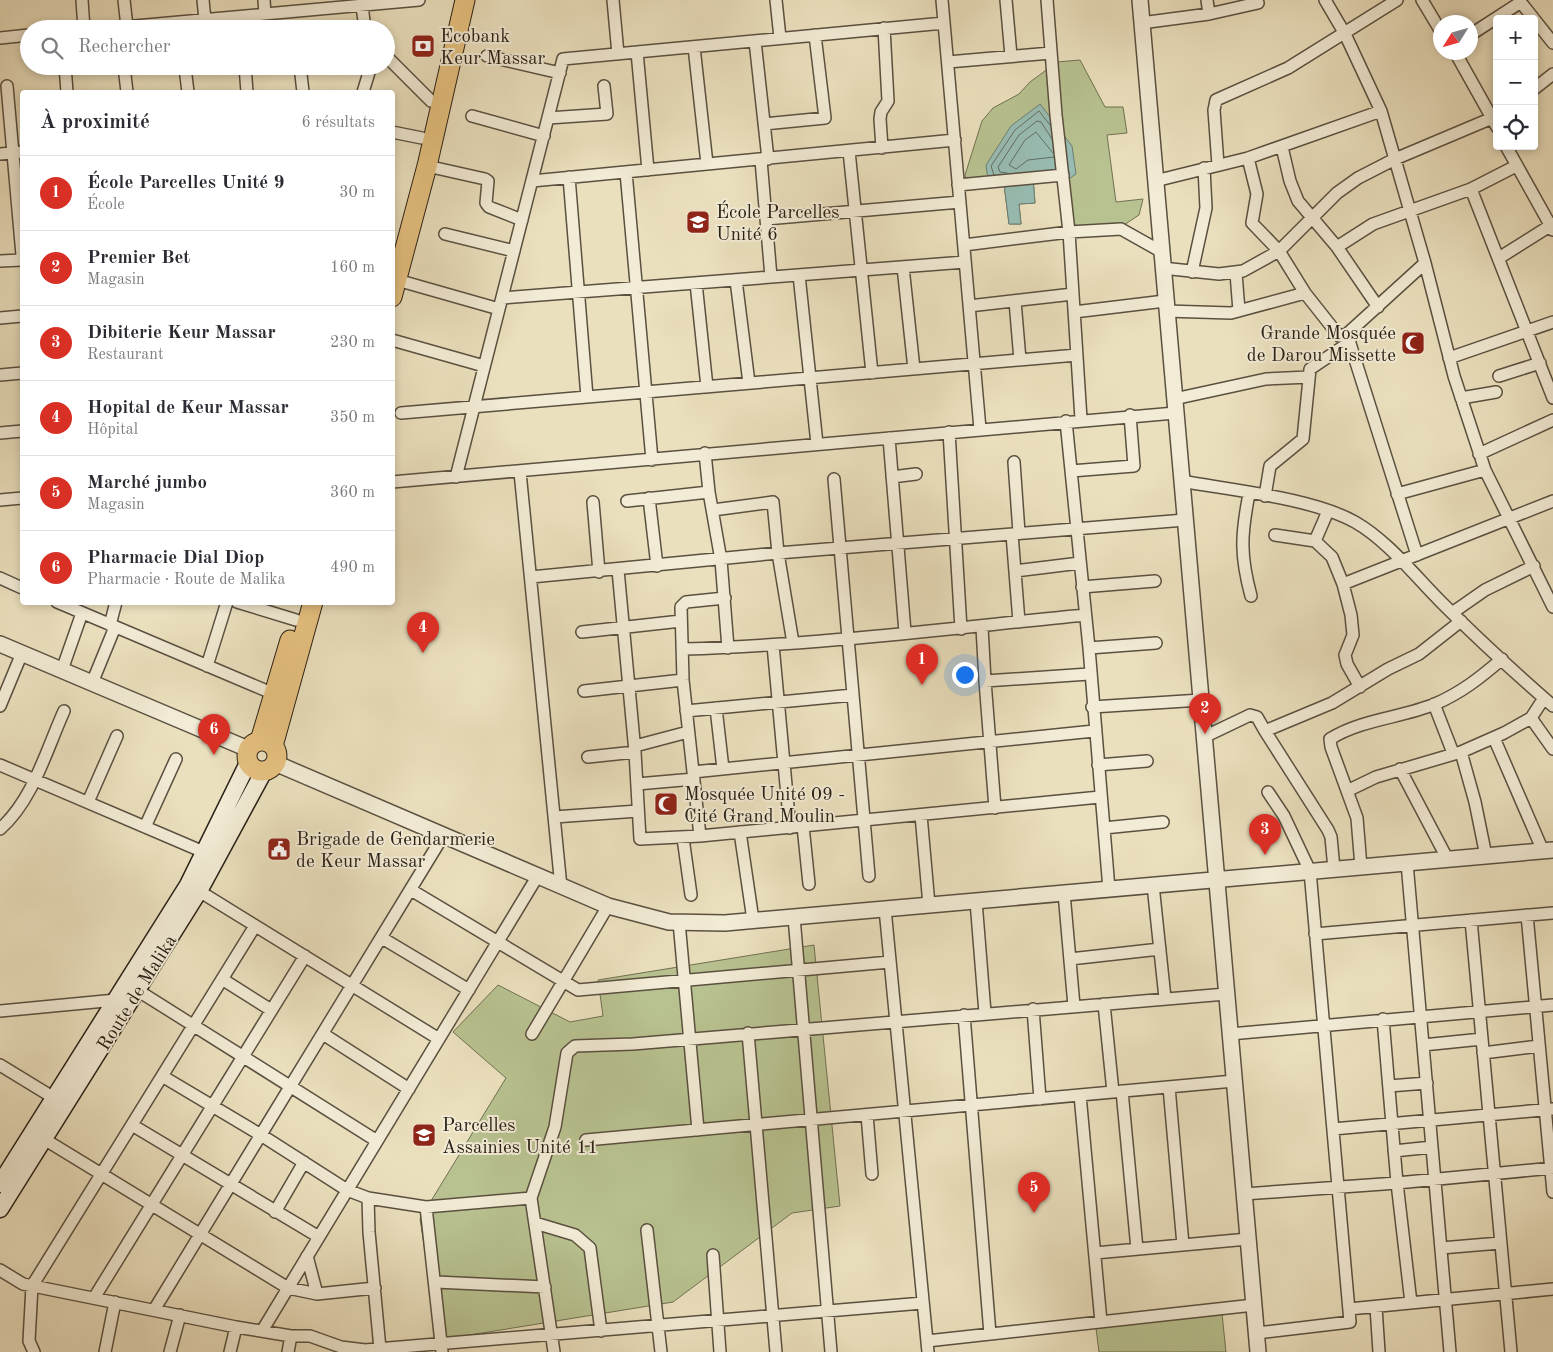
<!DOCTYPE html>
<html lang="fr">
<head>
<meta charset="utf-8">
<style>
	:root { --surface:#fff; --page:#f7f7f7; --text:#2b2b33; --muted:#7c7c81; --line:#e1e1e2; --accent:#d93025 }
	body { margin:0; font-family:"Old Standard TT",serif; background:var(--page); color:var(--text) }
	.controls { position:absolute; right:15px; top:15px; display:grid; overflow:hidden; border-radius:5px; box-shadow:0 2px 8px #0003 }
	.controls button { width:45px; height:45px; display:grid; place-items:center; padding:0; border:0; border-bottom:1px solid var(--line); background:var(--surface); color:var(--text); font:25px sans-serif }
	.compass { position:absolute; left:1433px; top:15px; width:45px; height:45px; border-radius:50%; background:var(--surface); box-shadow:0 2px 8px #0003; rotate:233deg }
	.you { position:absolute; left:964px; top:674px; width:18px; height:18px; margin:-12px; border:4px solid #fff; border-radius:50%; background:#1a73e8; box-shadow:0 0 0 8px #1a73e833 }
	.badge { display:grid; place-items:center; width:32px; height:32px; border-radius:50%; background:var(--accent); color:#fff; font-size:16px; font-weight:700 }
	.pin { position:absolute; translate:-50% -41px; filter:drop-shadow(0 1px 2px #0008) }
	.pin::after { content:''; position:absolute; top:26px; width:18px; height:15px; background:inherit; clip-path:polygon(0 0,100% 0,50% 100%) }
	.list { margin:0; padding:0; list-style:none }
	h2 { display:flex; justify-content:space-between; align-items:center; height:65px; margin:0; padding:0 20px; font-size:21px }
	h2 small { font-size:16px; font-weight:400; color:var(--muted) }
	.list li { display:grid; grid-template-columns:32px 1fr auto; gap:15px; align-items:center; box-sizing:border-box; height:75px; padding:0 20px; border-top:1px solid var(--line) }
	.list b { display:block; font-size:19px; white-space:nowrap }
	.list p { margin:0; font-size:16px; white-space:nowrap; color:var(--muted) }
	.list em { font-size:16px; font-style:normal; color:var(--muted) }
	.icon { flex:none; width:28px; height:28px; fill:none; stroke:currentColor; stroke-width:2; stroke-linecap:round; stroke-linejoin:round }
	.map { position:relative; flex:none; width:1553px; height:1352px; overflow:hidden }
	.search { position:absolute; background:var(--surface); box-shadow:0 2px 8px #0003; left:20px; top:20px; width:375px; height:55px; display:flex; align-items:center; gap:12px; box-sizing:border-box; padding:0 18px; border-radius:28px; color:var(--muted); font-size:19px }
	.panel { position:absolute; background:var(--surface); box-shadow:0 2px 8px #0003; left:20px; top:90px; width:375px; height:515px; border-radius:5px }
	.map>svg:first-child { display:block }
	.green { fill:#b8c290; stroke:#707153 }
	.water { fill:#98bdb3; stroke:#6c7e74 }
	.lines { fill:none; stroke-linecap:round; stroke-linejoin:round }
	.shore { stroke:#606e64; stroke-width:1 }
	.minor-casing { stroke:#5a5040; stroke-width:14 }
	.tertiary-casing { stroke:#5a5040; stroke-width:18 }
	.secondary-casing { stroke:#292016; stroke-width:19 }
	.primary-casing { stroke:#292016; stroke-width:21 }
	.minor { stroke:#f2ebd5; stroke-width:11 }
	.tertiary { stroke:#f2ebd5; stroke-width:15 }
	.secondary { stroke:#f2ebd5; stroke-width:16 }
	.primary { stroke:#e6c07f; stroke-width:19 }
	.labels { text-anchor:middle; stroke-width:4; stroke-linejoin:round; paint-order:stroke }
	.poi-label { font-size:19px; fill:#292016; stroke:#f2ebd5; text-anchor:start }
	.street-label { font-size:19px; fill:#292016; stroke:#f2ebd5 }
</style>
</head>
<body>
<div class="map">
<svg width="1553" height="1352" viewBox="0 0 1553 1352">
	<rect width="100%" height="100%" fill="#ebe0be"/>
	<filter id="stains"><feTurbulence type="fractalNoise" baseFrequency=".004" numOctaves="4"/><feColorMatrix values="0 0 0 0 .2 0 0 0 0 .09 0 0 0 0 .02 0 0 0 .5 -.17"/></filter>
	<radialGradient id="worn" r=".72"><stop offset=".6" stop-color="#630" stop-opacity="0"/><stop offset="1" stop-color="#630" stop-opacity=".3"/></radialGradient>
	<path class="green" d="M1080 60 1105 107H1123L1127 133 1107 135 1116 202 1143 199 1139 215 1124 225 1063 228 1059 177 1033 178 1035 203 1019 204 1021 224H1009L1004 184 969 186 965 175 982 121 993 108 1019 94 1030 82 1057 62Z
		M814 945 840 1206 792 1213 673 1302 439 1340 420 1219 506 1078 453 1032 498 985 570 1022 603 1016 598 980Z
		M1222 1314 1226 1352H1099L1096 1328Z"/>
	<path class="water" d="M1040 104 1072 146 1076 174 1070 178 1059 176 1033 178 1035 203 1019 204 1021 224H1009L1004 184 994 185 987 173 986 165 1011 126Z"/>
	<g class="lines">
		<path class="shore" d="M1053 153 1036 132 1025 140 1009 165 1016 169 1028 160 1054 157
			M1007 173 1000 172 998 167 1019 135 1037 121 1041 122 1052 139
			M994 175 991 166 1015 130 1039 111 1050 125"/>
		<g class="minor-casing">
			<path id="minor" d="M82 0 84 29
				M124 0 127 27
				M203 0 205 20
				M264 0 265 14
				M613 0 618 54
				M776 0 780 38
				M942 0 980 429
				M1006 0 1011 56
				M1047 0 1056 115 1069 232 1081 419
				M1207 0 1209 14
				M1325 0 1345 34 1381 111 1425 263 1454 376 1485 470 1553 607
				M1422 0 1440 30
				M1519 0 1534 19
				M362 6 365 29
				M1534 19 1553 43
				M1141 23 1209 14 1258 3
				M102 29 419 0
				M1470 35 1521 2
				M0 38 29 35
				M755 41 768 159
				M694 47 707 164
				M637 52 648 170
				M1455 52 1497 127
				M386 56 431 101
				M487 56 560 73
				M948 62 1051 53
				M65 66 67 92
				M245 66 247 92
				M300 66 303 92
				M185 68 188 92
				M125 75 127 92
				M7 86 22 255
				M1534 89 1553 74
				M363 92 371 66
				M472 116 544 136
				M548 118 607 114 604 86
				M764 124 825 118 815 35
				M392 132 422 138
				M1506 146 1553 230
				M1282 147 1290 181 1298 201 1337 247 1378 307
				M882 148 880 119 881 112 888 101 884 28
				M849 151 872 373
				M0 154 22 152
				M1248 158 1257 194 1252 223 1279 251 1305 293 1339 336 1347 334 1425 263
				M761 160 771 277
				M1218 165 1214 110 1216 100 1288 68 1397 0
				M427 166 485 179 488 181 486 203 489 207 522 220
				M626 172 652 460
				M569 177 587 397
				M532 181 955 140
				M1155 181 1248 158 1381 111
				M958 185 1063 175
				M1471 189 1553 398
				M766 219 960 202
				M445 234 514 251
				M964 245 1069 232 1121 229 1162 252
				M1337 247 1373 224 1471 189 1516 166
				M1499 258 1553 224
				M0 261 22 260
				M903 267 914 369
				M1162 268 1219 274 1243 271 1279 251 1337 193 1358 178 1395 159 1497 116
				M1192 272 1206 208 1204 168
				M1236 273 1239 311
				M799 275 817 444
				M397 280 499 309
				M736 280 749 383
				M696 283 707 387
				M502 298 965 262
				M1015 301 1020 360
				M969 306 1073 294
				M1166 311 1231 313 1305 293
				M1074 312 1165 301
				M0 318 22 316
				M1347 334 1417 555
				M392 340 484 366
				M1449 358 1553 322
				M0 375 22 373
				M1499 376 1540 363
				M1461 398 1496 392
				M1174 399 1266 379 1309 377
				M401 413 1077 355
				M1066 421 1089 648 1109 889
				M949 432 961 629
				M0 433 22 431
				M889 438 905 632
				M705 453 709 492 721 560 728 648
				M1479 454 1553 420
				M1014 462 1019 533
				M1071 471 1134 466 1130 415
				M520 472 561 887
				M456 477 563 59 944 23
				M892 477 916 474
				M834 479 869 876
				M1181 481C1230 490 1312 498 1355 522 1388 541 1414 575 1441 602 1477 638 1515 673 1553 706
				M392 482 1175 413
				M1249 494C1241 535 1240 555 1251 596
				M1397 494 1485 470
				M1265 496 1270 466 1303 439 1310 369 1350 342
				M649 498 657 566
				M0 500 22 498
				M627 501 709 492
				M593 502 599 572
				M713 510 773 502 778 553 793 643
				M1012 534 1019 622
				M1275 535 1315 541 1332 557 1343 584 1351 615 1353 635 1345 655 1347 664 1360 687
				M1315 541 1328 511
				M618 570 635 752 640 839 700 836 1100 797
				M1015 571 1080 563
				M531 577 778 553 1185 520
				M0 578 22 588
				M1343 584 1553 501
				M1082 587 1155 581
				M57 602 274 694
				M237 602 296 620
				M1452 613 1485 590 1534 566
				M110 625 116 602
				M982 627 985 681 1089 674
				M582 632 681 621
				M773 645 790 828
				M1089 648 1156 643
				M684 649C818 645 952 628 1085 615
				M207 666 227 602
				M62 670 82 613
				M985 681 995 808
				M92 683 115 627
				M584 691 683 680
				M1434 704 1453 753
				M0 706 22 653
				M1092 707 1201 700
				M716 708 723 769
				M686 711 853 695
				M1531 718 1553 749
				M1265 731 1328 830 1331 837 1334 869
				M1204 737 1250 715 1257 717 1265 731 1332 703 1388 669 1419 654 1461 621
				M1494 738 1543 851
				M635 746 688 732
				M1461 752 1475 802 1486 856
				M588 757 635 752
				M0 765 206 853
				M1098 765 1147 761
				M1400 769 1448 860
				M693 772 1094 731
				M637 784 694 779
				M1347 791 1376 777 1461 752 1504 733 1531 718 1544 698
				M88 802 117 736
				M921 815 929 905
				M554 817 638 811
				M803 826 809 884
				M145 827 176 759
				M1104 828 1163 822
				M0 829C33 800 46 751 64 711
				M740 832 753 920
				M700 836 683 680 681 607 686 602 725 598
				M683 838 691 895
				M1407 863 1450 1352
				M1361 867 1357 818 1331 747 1330 739C1362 719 1401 718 1435 704 1461 693 1481 677 1502 659
				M1153 885 1165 998
				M411 890 578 990 890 962
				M199 891 439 1039
				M1064 893 1074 1006
				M976 901 985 1013
				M885 909 928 1352
				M1527 915 1553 1192
				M794 917 831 1352
				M1471 920 1511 1352
				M679 922 698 1130
				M1315 934 1553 913
				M382 938 469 990
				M1070 959 1160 949
				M222 979 271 1010
				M137 990 377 1141
				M1104 1004 1113 1092
				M1033 1009 1040 1099
				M0 1011 116 1000
				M964 1015 990 1334
				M1383 1019 1397 1183 1411 1303
				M748 1033 776 1352
				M323 1034 409 1089
				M532 1034 608 906
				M1230 1034 1553 1005
				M1423 1045 1482 1039
				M1483 1053 1539 1046
				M0 1065 54 1098
				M162 1076 261 1135 347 1190 368 1198 369 1232 380 1349
				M1389 1086 1427 1083
				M1169 1087 1183 1245
				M1122 1091 1137 1249
				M1080 1095 1101 1322
				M867 1115 872 1174
				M132 1125 319 1237
				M1333 1129 1553 1109
				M44 1139 288 1288 317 1294 375 1288
				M586 1140 1234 1081
				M1394 1151 1432 1147
				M1244 1194 1397 1183 1553 1168
				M368 1198 426 1207 531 1198 554 1352
				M531 1198 555 1127 567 1053 575 1046 633 1044 1226 994
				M426 1207 442 1352
				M275 1212 304 1162
				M535 1223 575 1235 590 1248 601 1331
				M647 1230 661 1352
				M1441 1248 1500 1243
				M1095 1253 1248 1239
				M713 1255 720 1352
				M307 1256 317 1294
				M0 1270 23 1284 236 1327 291 1336H310L341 1347 365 1350 923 1303
				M436 1282 545 1287
				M94 1298 305 956
				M1376 1307 1379 1352
				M1349 1309 1553 1289
				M154 1310 443 836
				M262 1331 537 877
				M1257 1333 1350 1322 1310 871 1284 816 1268 792
				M927 1341 1254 1305
				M34 1352 29 1341 32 1286 255 926
				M105 1352 115 1302
				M170 1352 180 1315
				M230 1352 236 1327
				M288 1352 291 1336"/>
		</g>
		<g class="tertiary-casing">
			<path id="tertiary" d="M1140 0 1258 1352
				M0 644 248 749
				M275 763 608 906 669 922 725 923 1553 850"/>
		</g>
		<g class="secondary-casing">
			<path id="secondary" d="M0 1184 188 885 248 763
				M0 1209 199 891 264 771"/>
		</g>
		<g class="primary-casing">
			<path id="primary" d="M392 297 427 166 465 0
				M247 756a15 15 0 1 1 30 0a15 15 0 1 1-30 0Z
				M260 741 290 640
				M273 746 313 602"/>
		</g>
		<use href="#minor" class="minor"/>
		<use href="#tertiary" class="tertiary"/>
		<use href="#secondary" class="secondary"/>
		<use href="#primary" class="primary"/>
	</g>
	<defs>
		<g id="bank-square" transform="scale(1.25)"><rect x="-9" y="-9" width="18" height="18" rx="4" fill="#8f2418" stroke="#f2ebd5"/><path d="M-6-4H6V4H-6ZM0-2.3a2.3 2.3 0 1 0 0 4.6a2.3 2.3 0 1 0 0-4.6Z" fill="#fff"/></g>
		<g id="school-square" transform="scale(1.25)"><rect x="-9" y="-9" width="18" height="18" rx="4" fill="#8f2418" stroke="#f2ebd5"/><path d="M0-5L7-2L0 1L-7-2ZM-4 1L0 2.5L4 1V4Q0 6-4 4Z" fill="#fff"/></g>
		<g id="mosque-square" transform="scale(1.25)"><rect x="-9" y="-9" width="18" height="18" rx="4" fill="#8f2418" stroke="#f2ebd5"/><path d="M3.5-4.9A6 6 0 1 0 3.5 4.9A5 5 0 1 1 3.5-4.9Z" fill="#fff"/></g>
		<g id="civic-square" transform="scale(1.25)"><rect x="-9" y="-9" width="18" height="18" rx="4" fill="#8f2418" stroke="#f2ebd5"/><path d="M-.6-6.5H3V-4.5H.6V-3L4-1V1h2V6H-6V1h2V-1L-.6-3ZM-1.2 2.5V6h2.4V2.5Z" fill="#fff"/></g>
	</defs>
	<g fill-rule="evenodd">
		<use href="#bank-square" x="423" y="46"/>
		<use href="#school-square" x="698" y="222"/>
		<use href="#mosque-square" x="1413" y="343"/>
		<use href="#mosque-square" x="666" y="804"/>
		<use href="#civic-square" x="279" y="849"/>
		<use href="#school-square" x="424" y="1135"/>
	</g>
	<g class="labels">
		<g class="poi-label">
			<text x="440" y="42">Ecobank<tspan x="440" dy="22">Keur Massar</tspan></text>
			<text x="716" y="218">École Parcelles<tspan x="716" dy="22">Unité 6</tspan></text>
			<text x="1396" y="339" text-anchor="end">Grande Mosquée<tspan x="1396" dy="22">de Darou Missette</tspan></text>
			<text x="684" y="800">Mosquée Unité 09 -<tspan x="684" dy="22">Cité Grand Moulin</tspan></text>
			<text x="296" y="845">Brigade de Gendarmerie<tspan x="296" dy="22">de Keur Massar</tspan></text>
			<text x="442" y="1131">Parcelles<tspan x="442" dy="22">Assainies Unité 11</tspan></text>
		</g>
		<g class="street-label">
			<text transform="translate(136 992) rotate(-58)" y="7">Route de Malika</text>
		</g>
	</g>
	<rect width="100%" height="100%" filter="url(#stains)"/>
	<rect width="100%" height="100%" fill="url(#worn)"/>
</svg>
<div class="controls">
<button>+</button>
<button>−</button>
<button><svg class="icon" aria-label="locate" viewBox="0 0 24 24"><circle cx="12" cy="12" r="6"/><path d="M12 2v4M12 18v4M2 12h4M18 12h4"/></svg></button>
</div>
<svg class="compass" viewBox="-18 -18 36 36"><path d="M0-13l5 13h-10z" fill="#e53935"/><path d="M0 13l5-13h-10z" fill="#7c7c81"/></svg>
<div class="you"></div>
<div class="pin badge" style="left:922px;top:685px">1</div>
<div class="pin badge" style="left:1205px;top:734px">2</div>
<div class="pin badge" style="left:1265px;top:855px">3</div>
<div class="pin badge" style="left:423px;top:653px">4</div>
<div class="pin badge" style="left:1034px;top:1213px">5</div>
<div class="pin badge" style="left:214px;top:755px">6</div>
<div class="search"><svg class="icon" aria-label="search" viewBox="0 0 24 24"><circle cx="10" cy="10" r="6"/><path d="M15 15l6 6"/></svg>Rechercher</div>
<section class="panel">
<h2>À proximité<small>6 résultats</small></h2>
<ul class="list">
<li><span class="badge">1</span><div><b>École Parcelles Unité 9</b><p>École</p></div><em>30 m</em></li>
<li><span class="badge">2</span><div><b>Premier Bet</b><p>Magasin</p></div><em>160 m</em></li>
<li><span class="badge">3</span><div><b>Dibiterie Keur Massar</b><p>Restaurant</p></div><em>230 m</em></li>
<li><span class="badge">4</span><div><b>Hopital de Keur Massar</b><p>Hôpital</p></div><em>350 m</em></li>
<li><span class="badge">5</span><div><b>Marché jumbo</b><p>Magasin</p></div><em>360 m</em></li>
<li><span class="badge">6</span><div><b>Pharmacie Dial Diop</b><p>Pharmacie · Route de Malika</p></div><em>490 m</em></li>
</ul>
</section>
</div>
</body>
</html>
